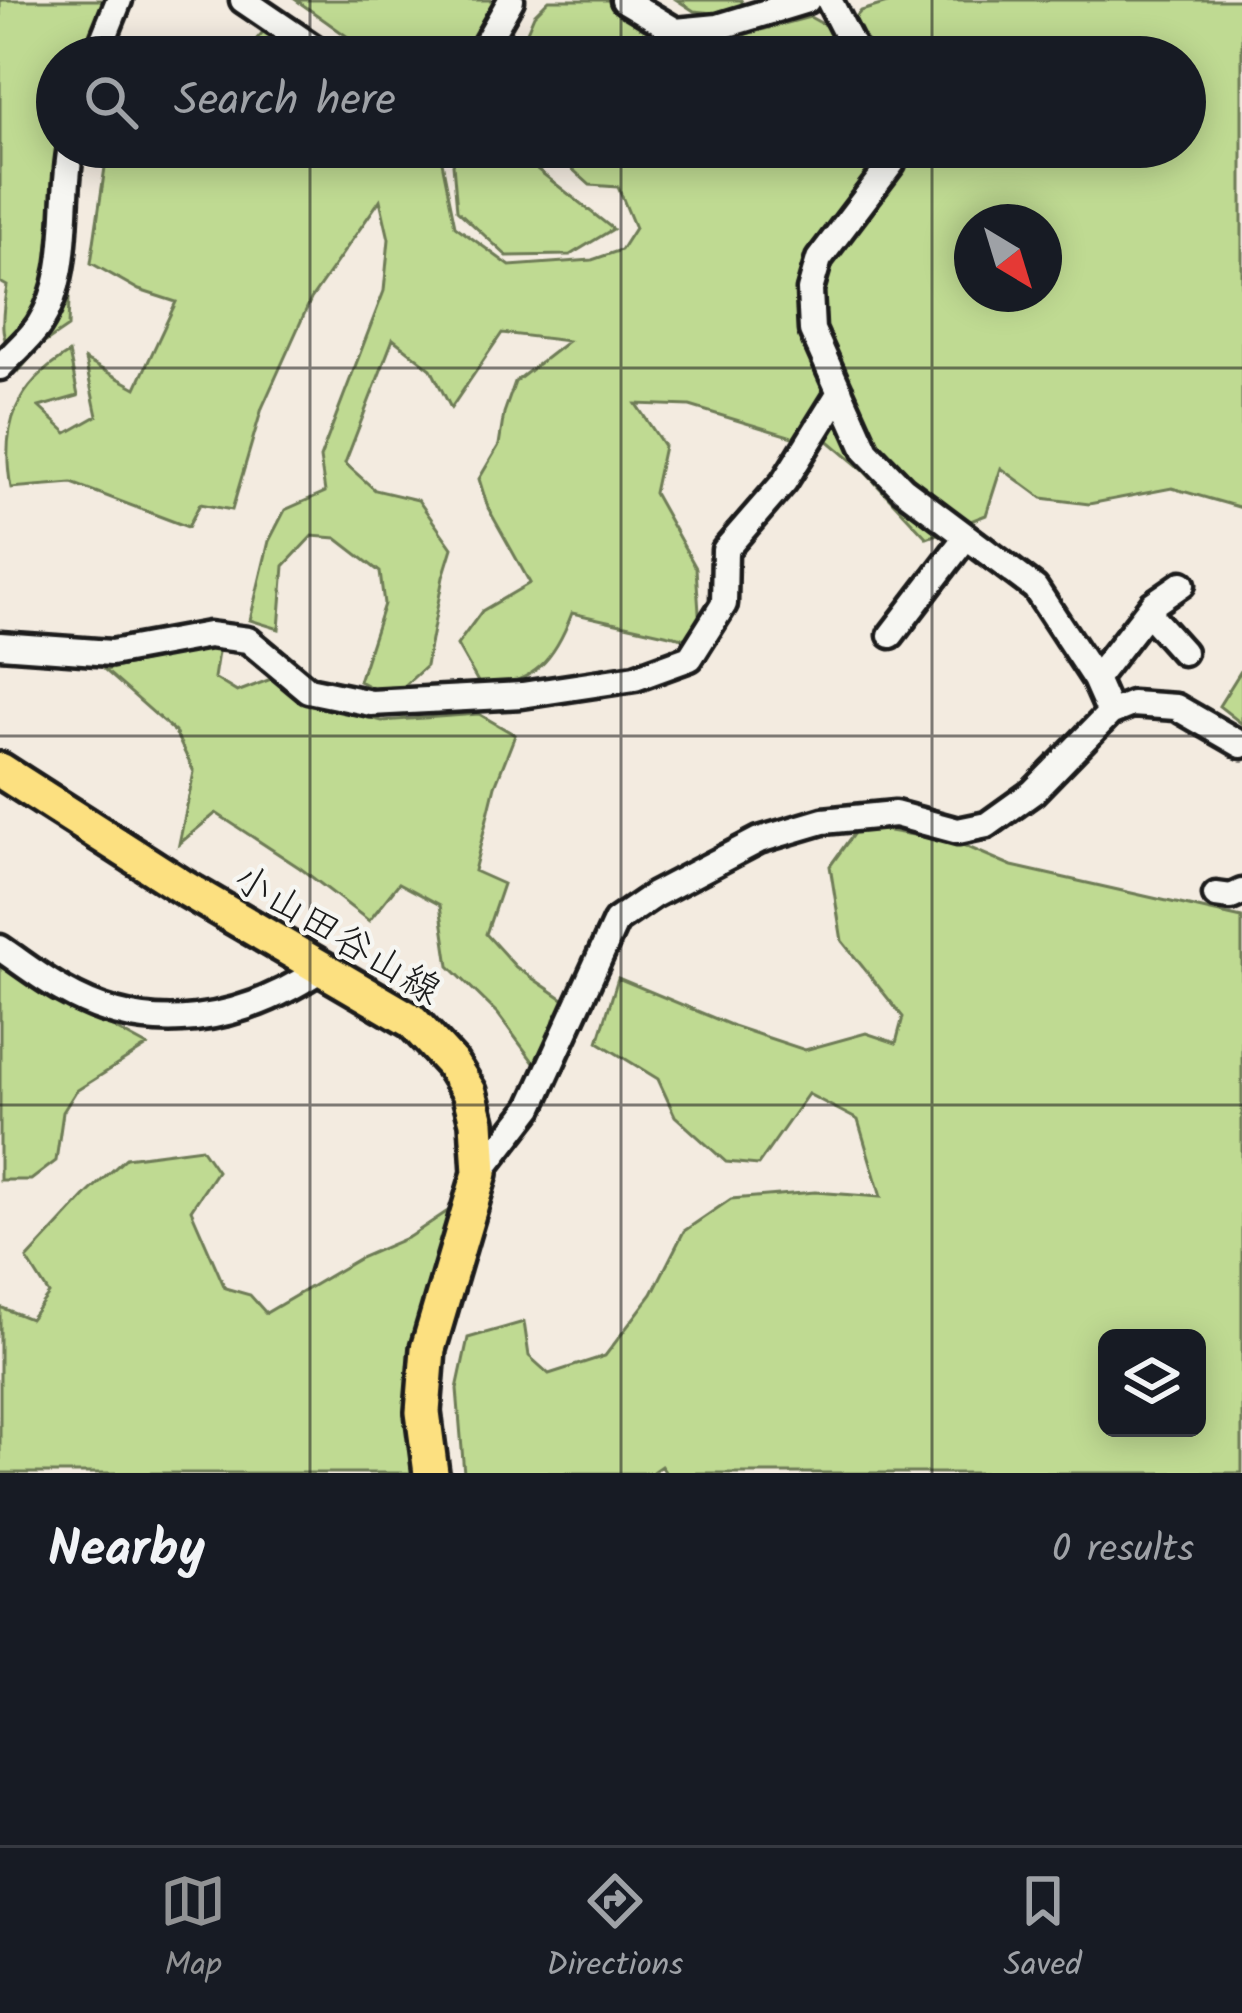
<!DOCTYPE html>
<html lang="en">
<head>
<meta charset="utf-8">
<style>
	:root { --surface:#171b24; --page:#242831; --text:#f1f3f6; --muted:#9ea1a6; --line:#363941; --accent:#919294 }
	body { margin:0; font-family:Kalam,"Klee One",sans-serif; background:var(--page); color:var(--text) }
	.controls { position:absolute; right:36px; bottom:36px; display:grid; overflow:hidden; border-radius:18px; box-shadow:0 6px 30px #0003 }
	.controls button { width:108px; height:108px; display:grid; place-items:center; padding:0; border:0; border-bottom:3px solid var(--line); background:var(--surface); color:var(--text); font:60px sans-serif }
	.compass { position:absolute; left:954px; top:204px; width:108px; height:108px; border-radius:50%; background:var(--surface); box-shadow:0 6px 30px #0003; rotate:142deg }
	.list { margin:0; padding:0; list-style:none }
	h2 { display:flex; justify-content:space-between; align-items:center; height:156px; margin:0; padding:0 48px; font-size:51px }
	h2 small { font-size:39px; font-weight:400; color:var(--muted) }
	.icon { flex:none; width:66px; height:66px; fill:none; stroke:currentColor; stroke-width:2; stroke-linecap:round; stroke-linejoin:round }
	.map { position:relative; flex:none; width:1242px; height:1473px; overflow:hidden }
	.search { position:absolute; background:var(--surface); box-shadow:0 6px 30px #0003; left:36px; right:36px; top:36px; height:132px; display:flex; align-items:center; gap:30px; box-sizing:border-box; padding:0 42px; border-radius:66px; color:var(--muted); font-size:45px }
	.sheet { height:372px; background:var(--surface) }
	nav { display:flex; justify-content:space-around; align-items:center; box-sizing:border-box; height:168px; border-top:3px solid var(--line); background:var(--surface); font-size:33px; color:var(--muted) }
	nav a { display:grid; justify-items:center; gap:6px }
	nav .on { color:var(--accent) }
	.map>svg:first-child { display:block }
	.green { fill:#bfda92; stroke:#6e7b57; stroke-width:3; fill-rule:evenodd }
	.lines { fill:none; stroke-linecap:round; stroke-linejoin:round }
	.minor-casing { stroke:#1c1c1c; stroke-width:33 }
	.major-casing { stroke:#1c1c1c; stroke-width:42 }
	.minor { stroke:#f6f6f2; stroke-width:24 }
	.major { stroke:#fce080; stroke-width:33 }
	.grid { fill:none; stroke:#1c1c1c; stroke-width:3; stroke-opacity:0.55 }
	.labels { text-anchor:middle; stroke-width:9; stroke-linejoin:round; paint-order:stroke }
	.street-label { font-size:39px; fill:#1c1c1c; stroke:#f6f6f2 }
</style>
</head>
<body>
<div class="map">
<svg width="1242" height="1473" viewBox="0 0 1242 1473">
	<rect width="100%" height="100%" fill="#f3ebe0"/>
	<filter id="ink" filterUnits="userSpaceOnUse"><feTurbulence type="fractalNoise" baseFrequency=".00833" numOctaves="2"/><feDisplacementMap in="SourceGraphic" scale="24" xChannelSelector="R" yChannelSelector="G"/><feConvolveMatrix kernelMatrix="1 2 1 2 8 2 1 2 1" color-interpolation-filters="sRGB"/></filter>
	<g filter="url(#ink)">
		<path class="green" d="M0 0H108L100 14 95 57H57V147H85L70 270 68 327 40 346 19 371C0 338 0 325 7 286L0 282Z
			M296 0H501L472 57H376Z
			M549 0H622L677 29 738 36 810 17 841 34 861 11 897 0H1242V508L1172 488 1089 504 1042 498 1001 468 986 515 927 538 863 470 819 433 802 440 690 406 636 404 664 446 654 493 696 568 701 642 572 613C554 661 535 682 482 689L457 645 482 611 530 583 488 508 479 479 499 445 504 413 515 382 568 341 502 333 451 408 431 369 393 339 345 463 375 490 418 500 452 548 443 577 426 666 391 698 359 681 384 604 380 572 336 538 312 536 284 566 279 629 250 620 269 541 285 510 325 492 320 458 384 291 389 239 380 200 311 299 262 408 232 510 200 504 188 527 72 483 11 488C0 425 16 385 69 353L78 396 39 407 67 433 97 416 85 360 136 388 176 302 139 290 91 263 108 147H439L455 226 510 266 592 260 621 250 635 228 618 187 590 185 548 147H1185V57H516L534 15ZM972 222H1044V294H972Z
			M677 0H741L749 17 694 11Z
			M269 25 317 57H241Z
			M463 147H509L613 229 570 255 507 256 457 210 453 164Z
			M219 646 214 678 237 692 279 676 308 702 382 721 479 714 515 735 495 786 474 871 503 884 486 934 516 967 566 1001 554 1019 545 1078 498 1014 449 966 440 905 399 883 369 921 300 868 216 813 179 844 194 772 175 732 105 670Z
			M1242 669V724L1219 706Z
			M859 826 956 842 1012 866 1242 918V1473H666L661 1466 651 1473H464L457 1389 468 1338 524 1322 529 1356 549 1374 605 1356 652 1294 684 1231 731 1199 815 1192 881 1197 858 1120 808 1094 758 1165 726 1162 675 1116 658 1079 598 1042 618 978 733 1026 805 1050 866 1033 896 1043 903 1017 842 941 830 866ZM1107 1338H1197V1428H1107Z
			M0 960 49 993 147 1046 76 1091 63 1112 56 1161 31 1180H0Z
			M201 1148 217 1171 191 1210 225 1288 250 1295 266 1313 360 1258 409 1237 466 1199 433 1399 441 1473H0V1307L30 1319 49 1294 27 1259 88 1193 126 1158Z"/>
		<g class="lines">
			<g class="minor-casing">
				<path id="minor" d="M243 0 327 57
					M624 0 676 31 718 27 807 0
					M829 0 858 57
					M96 57 119 0
					M478 57 511 0
					M892 147V163L819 259 810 290 812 330 866 451 903 489 1035 588 1095 679 1110 713
					M0 367C12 354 29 340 39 325 73 273 60 204 71 147
					M1147 612 1183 652
					M891 635 966 537
					M0 645 111 653 209 635 248 640 308 690 371 703 522 695 635 678 690 658 724 604 725 550 784 482 840 392
					M1095 679 1153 604 1182 584
					M1216 895 1231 897 1242 892
					M0 948C21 962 41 978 63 990 149 1040 242 1022 321 969
					M480 1173 531 1107 616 921 654 895 759 840 823 821 895 814 958 831 987 825 1033 792 1110 713 1132 704 1176 707 1242 745"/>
			</g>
			<g class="major-casing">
				<path id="major" d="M0 770 181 886 412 1021 451 1063 469 1092 477 1122 480 1173 428 1349 423 1412 431 1473"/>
			</g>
			<use href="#minor" class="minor"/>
			<use href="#major" class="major"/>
		</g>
	</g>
	<path class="grid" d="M310 0V57M621 0V57M932 0V57M310 147V1473M621 147V1473M932 147V1473M0 368H1242M0 736H1242M0 1105H1242"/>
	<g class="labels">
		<g class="street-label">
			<text transform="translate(338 933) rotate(31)" y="14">小山田谷山線</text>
		</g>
	</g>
</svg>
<div class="controls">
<button><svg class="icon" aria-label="layers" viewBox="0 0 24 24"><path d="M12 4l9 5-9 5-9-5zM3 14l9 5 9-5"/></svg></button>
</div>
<svg class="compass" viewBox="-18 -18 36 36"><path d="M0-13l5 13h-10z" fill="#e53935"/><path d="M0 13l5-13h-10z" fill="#9ea1a6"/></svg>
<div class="search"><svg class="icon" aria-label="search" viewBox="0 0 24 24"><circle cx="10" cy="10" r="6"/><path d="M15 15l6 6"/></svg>Search here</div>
</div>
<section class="sheet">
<h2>Nearby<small>0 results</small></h2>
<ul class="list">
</ul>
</section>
<nav>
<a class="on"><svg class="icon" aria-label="map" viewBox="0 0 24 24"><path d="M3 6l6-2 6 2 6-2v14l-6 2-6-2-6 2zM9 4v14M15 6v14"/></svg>Map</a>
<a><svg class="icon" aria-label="directions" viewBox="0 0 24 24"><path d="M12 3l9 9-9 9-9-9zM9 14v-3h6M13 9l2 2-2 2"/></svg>Directions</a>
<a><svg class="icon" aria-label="saved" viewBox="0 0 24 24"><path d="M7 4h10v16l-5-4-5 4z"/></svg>Saved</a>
</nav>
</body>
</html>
